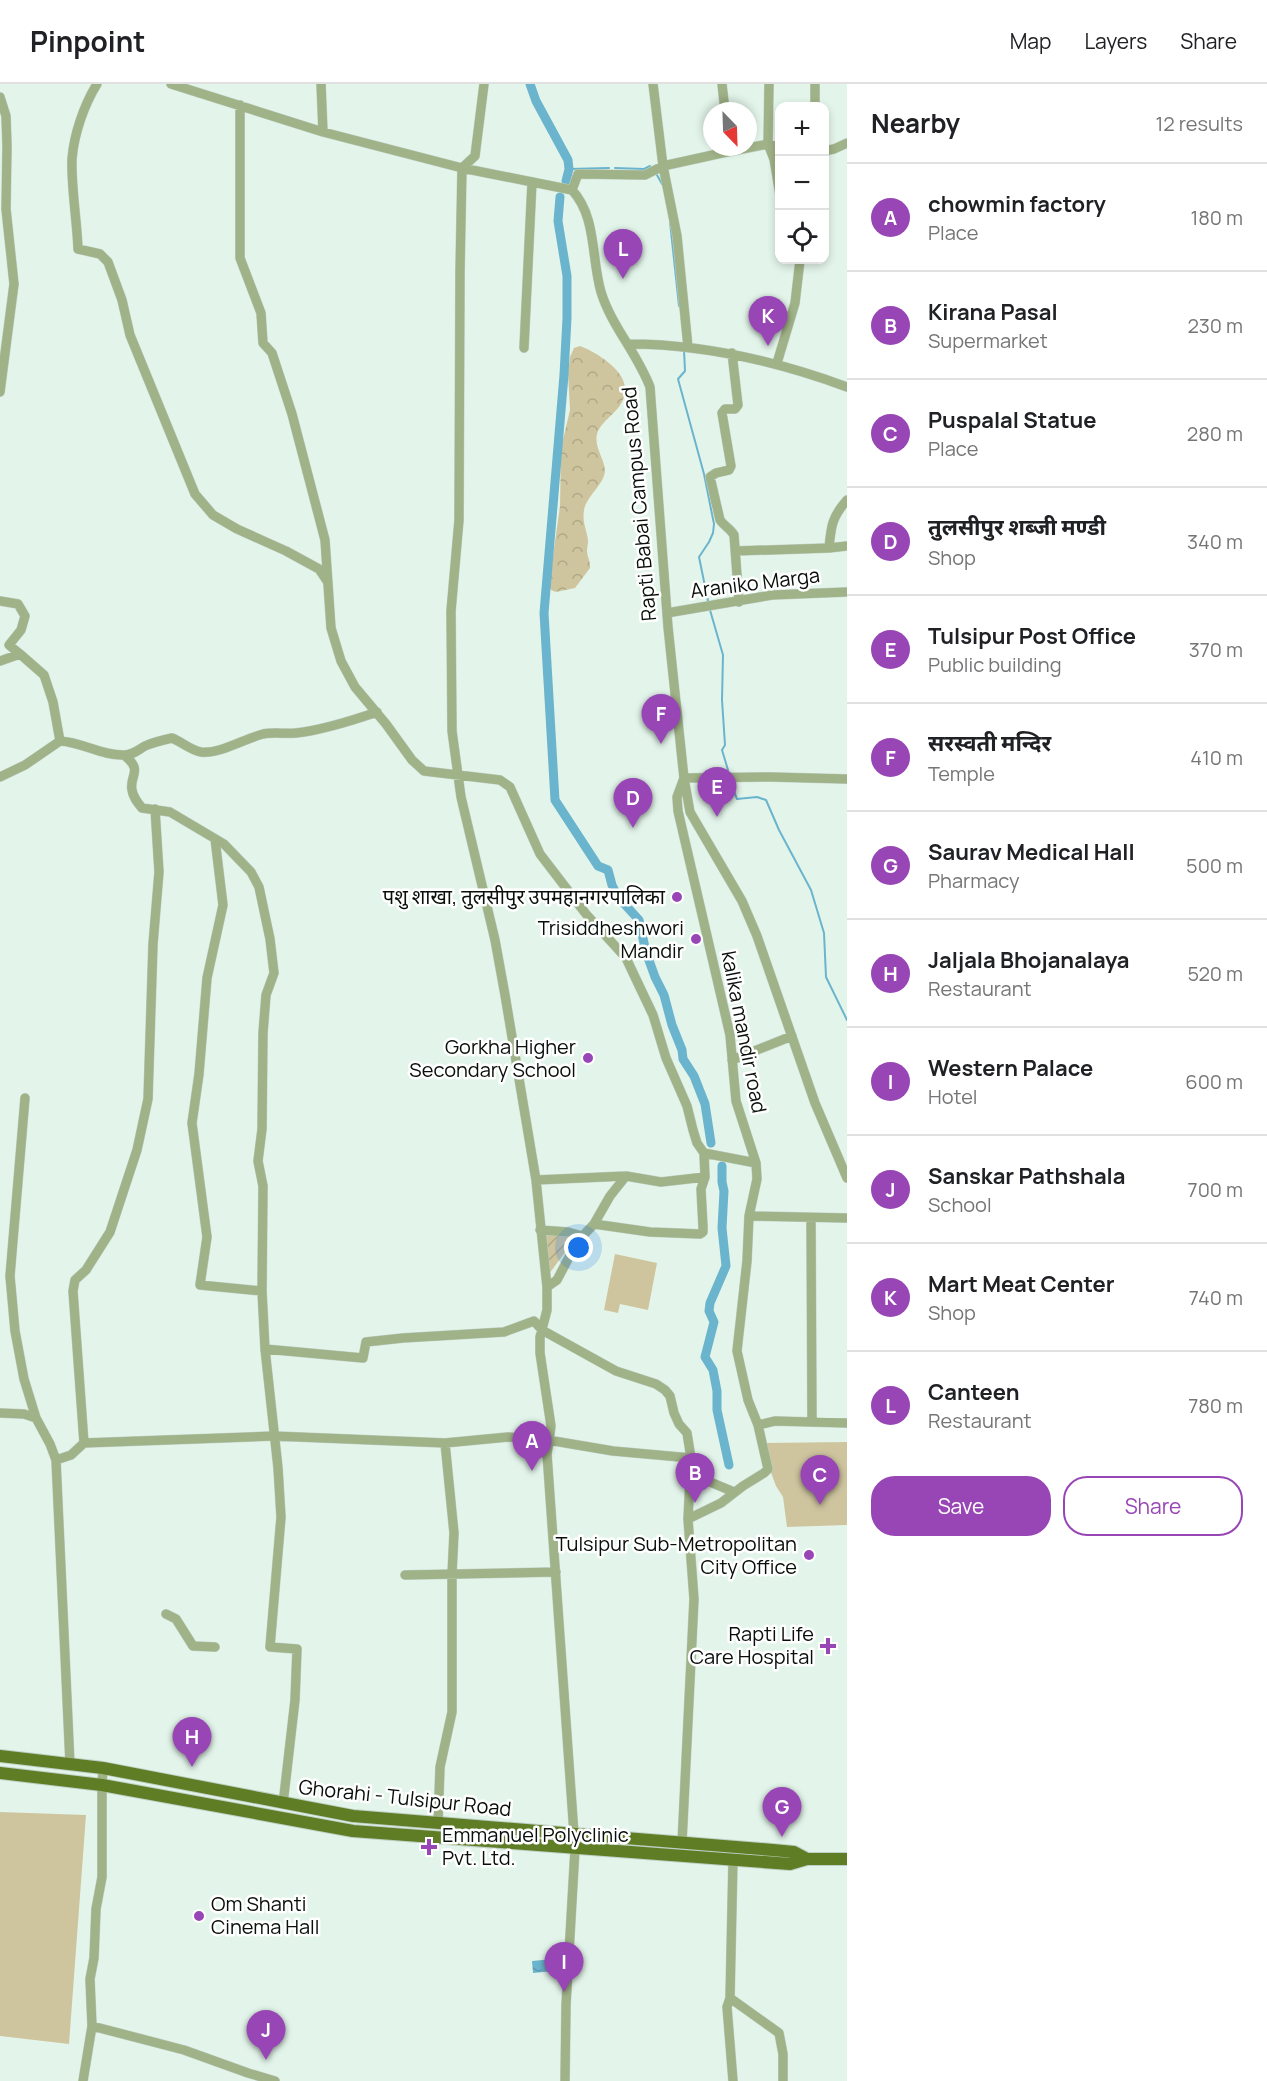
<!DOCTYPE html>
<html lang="en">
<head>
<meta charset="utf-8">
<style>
	:root { --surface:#fff; --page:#f2f2f2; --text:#202124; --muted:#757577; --line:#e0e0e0; --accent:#9846b5 }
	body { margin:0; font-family:Manrope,"Noto Sans Devanagari",sans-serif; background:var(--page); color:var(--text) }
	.controls { position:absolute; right:18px; top:18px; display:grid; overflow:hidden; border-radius:12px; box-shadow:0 3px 9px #0003 }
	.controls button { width:54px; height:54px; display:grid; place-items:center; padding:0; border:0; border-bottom:2px solid var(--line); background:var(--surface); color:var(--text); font:30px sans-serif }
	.compass { position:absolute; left:703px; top:18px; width:54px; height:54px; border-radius:50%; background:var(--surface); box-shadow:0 3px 9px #0003; rotate:157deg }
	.you { position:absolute; left:579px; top:1164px; width:21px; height:21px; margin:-15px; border:4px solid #fff; border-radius:50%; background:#1a73e8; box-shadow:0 0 0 9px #1a73e833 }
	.badge { display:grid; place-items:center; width:39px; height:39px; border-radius:50%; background:var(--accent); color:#fff; font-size:20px; font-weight:700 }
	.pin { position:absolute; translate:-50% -50px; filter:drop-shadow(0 2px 3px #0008) }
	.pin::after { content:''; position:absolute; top:32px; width:21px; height:18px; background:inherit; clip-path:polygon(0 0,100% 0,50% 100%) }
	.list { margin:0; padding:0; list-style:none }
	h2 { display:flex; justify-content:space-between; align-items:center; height:78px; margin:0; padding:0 24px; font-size:26px }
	h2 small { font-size:20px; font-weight:400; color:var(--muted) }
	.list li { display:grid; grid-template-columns:39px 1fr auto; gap:18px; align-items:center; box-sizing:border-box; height:108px; padding:0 24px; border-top:2px solid var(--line) }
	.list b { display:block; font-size:22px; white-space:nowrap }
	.list p { margin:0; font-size:20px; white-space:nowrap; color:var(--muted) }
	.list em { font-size:20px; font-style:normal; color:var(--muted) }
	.actions { display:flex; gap:12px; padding:18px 24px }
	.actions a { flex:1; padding:14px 0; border:2px solid var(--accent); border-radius:24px; text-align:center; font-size:21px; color:var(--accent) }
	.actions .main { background:var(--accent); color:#fff }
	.icon { flex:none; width:33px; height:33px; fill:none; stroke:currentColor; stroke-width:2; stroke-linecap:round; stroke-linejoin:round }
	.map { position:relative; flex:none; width:847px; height:1997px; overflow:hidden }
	header { display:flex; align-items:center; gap:36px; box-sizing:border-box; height:84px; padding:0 30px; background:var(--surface); border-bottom:2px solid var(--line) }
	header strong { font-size:28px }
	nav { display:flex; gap:33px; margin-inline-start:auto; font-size:21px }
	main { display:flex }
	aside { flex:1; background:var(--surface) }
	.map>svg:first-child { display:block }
	.forest { fill:url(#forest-crowns) }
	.park { fill:#cec59f }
	.garden { fill:url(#garden-furrows) }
	.water { fill:url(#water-ripples) }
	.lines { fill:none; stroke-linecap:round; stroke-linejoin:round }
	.stream { stroke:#6bb4cd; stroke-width:2 }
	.canal { stroke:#6bb4cd; stroke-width:9 }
	.minor-casing { stroke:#c0d0c6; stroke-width:10 }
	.major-casing { stroke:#c0d0c6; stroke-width:14 }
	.minor { stroke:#a0b287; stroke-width:9 }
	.major { stroke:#5e7d25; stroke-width:12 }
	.poi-dot { fill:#9846b5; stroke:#fff; stroke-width:2 }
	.labels { text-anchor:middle; stroke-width:5; stroke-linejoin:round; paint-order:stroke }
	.street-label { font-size:20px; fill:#080e0a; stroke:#fff }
	.poi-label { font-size:20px; fill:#080e0a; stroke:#fff; text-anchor:end }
</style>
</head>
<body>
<header>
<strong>Pinpoint</strong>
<nav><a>Map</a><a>Layers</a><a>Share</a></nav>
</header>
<main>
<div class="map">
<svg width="847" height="1997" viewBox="0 0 847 1997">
	<defs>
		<pattern id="forest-crowns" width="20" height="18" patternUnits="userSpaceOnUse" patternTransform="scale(1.5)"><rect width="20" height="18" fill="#cec59f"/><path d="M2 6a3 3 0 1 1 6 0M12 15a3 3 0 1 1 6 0" fill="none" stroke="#afa888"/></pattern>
		<pattern id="garden-furrows" width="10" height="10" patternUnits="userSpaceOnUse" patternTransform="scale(1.5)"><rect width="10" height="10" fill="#cec59f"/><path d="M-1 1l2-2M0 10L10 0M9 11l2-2" fill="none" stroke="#afa888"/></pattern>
		<pattern id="water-ripples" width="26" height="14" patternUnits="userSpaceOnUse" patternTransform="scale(1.5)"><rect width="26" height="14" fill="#6bb4cd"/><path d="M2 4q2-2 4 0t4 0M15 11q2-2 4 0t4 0" fill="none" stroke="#5b9aaf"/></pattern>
	</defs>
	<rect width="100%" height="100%" fill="#e3f5ea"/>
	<path class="forest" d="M580 262C596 268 624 285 625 304 626 327 602 333 597 350 594 363 604 374 605 386 605 400 587 411 584 426 582 439 587 446 588 457 588 460 587 464 587 467 587 473 591 478 590 484L575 504 556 508 551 506 549 500 560 422 561 364 570 326 568 289 570 273 574 264Z"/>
	<path class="park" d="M615 1170 657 1179 648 1226 620 1220 618 1229 604 1226Z
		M847 1358V1441L787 1443 783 1413 776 1402 769 1383 765 1359Z
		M0 1728 86 1731 69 1960 0 1952Z"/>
	<path class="garden" d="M546 1149 577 1152 549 1190Z"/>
	<path class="water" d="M553 1875 554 1887 533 1889 532 1877Z"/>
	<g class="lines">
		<path class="stream" d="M615 84 644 85 650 82
			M569 85 609 84
			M657 91 662 100
			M670 138 679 222
			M684 266 685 287 678 295 704 390 714 440 713 449 709 458 699 473 708 517
			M710 526 723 571 722 616 725 661 722 666 728 686
			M730 698 737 715 757 713 766 716 779 746 811 806 824 849 826 893 847 936"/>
		<path class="canal" d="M530 0 536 17 568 76 569 85 566 97
			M560 113 558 137 567 192V234L564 291 544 529 555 716 598 782 608 786 612 801 618 813 639 836 646 868 655 893 664 911 672 941 682 966 683 975 694 992 705 1020 711 1059
			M722 1082V1098L724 1107 722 1144 726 1182 710 1219 709 1227 714 1238 705 1273 713 1286 717 1307V1326L729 1381"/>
		<g class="minor-casing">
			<path id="minor" d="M97 0C84 21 74 50 72 75 71 102 77 137 78 165L100 170 108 178 122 216 130 251 195 410 213 431 237 445 286 467 319 485 327 497
				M171 0 323 48 462 84 572 106C597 133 591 174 601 208 611 241 637 269 650 303L668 543 684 694 690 728 742 817 757 852 815 1019 847 1094
				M321 0 323 48
				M484 0 475 72 462 84 460 188 459 436 451 527 452 647 461 713 495 856 505 911 536 1096 547 1203V1226L540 1253V1269L551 1342 547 1370 574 1750
				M653 0 663 82 677 152 688 263
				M722 0 725 27
				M769 0 768 60 774 75 780 111
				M0 13 6 32 7 62 6 125 14 200 0 308
				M240 21V174L261 229 263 259 272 269 292 330 325 456 331 544 341 577 355 603 386 640 412 676 424 687 500 696 510 703 540 770 586 830 626 874 653 931 666 974 687 1022 693 1046 697 1059 704 1069 756 1079
				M815 22V0
				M824 67 834 65 847 59
				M572 106 578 90 645 91 663 82 722 69 768 60 780 63
				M629 260C705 260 776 277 847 303
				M524 264 532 98
				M732 269 738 321 735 325H725L722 329 731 382 729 386 716 389 710 393 720 436C724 442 730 444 734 451L739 518
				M777 279 795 219 800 176
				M829 464C831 442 832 433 847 416
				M736 467 829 464 847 462
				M0 517 18 520 25 532 21 546 9 561 20 570
				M667 529 772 511 847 508
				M0 577 20 570 44 591 53 618 60 657
				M124 671C144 687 129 691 132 706 133 713 137 718 142 724L170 728 224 760 251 788 259 803 270 855 274 889 266 911 263 949 262 1045 258 1077 263 1102 262 1207 265 1265 278 1384 281 1433 270 1563 297 1565 295 1616 283 1720
				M0 693 25 681 60 657C82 658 102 672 124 671 133 671 138 666 145 662 154 658 163 656 172 654 182 658 190 666 201 668 220 670 244 655 263 650 274 648 285 650 296 649 323 646 351 637 377 628
				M215 755 223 821 207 894 199 990 192 1039 207 1153 200 1201 262 1207
				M732 976 792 952
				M25 1014 10 1192 15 1247 24 1295 36 1334
				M536 1096 626 1092 661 1098 705 1093 704 1069
				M749 1132 847 1134
				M811 1134 812 1337
				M594 1140 650 1148 700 1150 703 1148V1143L701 1105 705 1093
				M540 1146 568 1148 582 1152
				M547 1203 557 1196 577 1158 594 1140 610 1112 626 1092
				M265 1265 363 1274 366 1258 403 1254 504 1248 534 1237 542 1246 616 1287 656 1300 665 1306 670 1312 674 1329 679 1340 687 1349 691 1374 688 1435 694 1515 682 1759
				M0 1329 24 1330 36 1334 50 1360 56 1376
				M758 1341 775 1337 847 1339
				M84 1359 274 1352 445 1359 508 1353 548 1356 613 1367 691 1374
				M690 1392 710 1398 734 1408
				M688 1435 721 1419 743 1402 764 1389 768 1385 758 1341 748 1316 737 1267 747 1177 749 1132 757 1095 756 1079 736 1017 730 951 678 727 677 713 684 694 771 693 847 695
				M405 1491 556 1488
				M166 1530 176 1535 193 1562 215 1563
				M70 1680 56 1376 71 1371 84 1359 73 1207 75 1196 86 1186 110 1148 137 1066 148 1015 153 860 159 788 155 725
				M438 1740 440 1683 452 1628V1490L454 1449 445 1359
				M733 1776 730 1914 779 1949 783 1970V1997
				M730 1914 727 1923 733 1997
				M92 1942 184 1966 248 1989 275 1997
				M83 1997 92 1942 90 1895 94 1874 96 1825 102 1793V1701L103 1684
				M565 1997 566 1921 575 1765"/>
		</g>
		<g class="major-casing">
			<path id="major" d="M0 1672 103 1684 353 1732 773 1766 794 1768 807 1775
				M0 1689 102 1701 353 1747 790 1780 807 1775H847"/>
		</g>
		<use href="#minor" class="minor"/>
		<use href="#major" class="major"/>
	</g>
	<g class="poi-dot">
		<circle cx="677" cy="813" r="6"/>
		<circle cx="696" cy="855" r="6"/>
		<circle cx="588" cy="974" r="6"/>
		<circle cx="809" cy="1471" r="6"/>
		<path d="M825 1553h6v6h6v6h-6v6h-6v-6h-6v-6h6z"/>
		<path d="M426 1754h6v6h6v6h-6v6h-6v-6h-6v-6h6z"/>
		<circle cx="199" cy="1832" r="6"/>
	</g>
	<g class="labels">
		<g class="street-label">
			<text transform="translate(639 420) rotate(-95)" y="7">Rapti Babai Campus Road</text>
			<text transform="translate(755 499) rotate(-7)" y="7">Araniko Marga</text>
			<text transform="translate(744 948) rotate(79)" y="7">kalika mandir road</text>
			<text transform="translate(405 1714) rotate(6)" y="7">Ghorahi - Tulsipur Road</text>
		</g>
		<g class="poi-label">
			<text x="665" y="820">पशु शाखा, तुलसीपुर उपमहानगरपालिका</text>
			<text x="684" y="851">Trisiddheshwori<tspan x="684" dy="23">Mandir</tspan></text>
			<text x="576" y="970">Gorkha Higher<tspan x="576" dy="23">Secondary School</tspan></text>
			<text x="797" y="1467">Tulsipur Sub-Metropolitan<tspan x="797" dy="23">City Office</tspan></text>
			<text x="814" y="1557">Rapti Life<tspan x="814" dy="23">Care Hospital</tspan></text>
			<text x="442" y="1758" text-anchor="start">Emmanuel Polyclinic<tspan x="442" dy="23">Pvt. Ltd.</tspan></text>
			<text x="211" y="1827" text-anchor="start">Om Shanti<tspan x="211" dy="23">Cinema Hall</tspan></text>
		</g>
	</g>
</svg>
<div class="controls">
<button>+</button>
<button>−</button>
<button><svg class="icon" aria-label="locate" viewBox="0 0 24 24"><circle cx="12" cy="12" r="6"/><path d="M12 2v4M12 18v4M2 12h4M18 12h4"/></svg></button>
</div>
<svg class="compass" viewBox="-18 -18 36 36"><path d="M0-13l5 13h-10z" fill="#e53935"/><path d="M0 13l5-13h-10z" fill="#757577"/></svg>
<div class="you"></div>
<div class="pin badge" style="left:532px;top:1387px">A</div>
<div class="pin badge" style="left:695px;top:1419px">B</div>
<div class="pin badge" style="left:820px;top:1421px">C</div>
<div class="pin badge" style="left:633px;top:744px">D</div>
<div class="pin badge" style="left:717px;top:733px">E</div>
<div class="pin badge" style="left:661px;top:660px">F</div>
<div class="pin badge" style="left:782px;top:1753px">G</div>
<div class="pin badge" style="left:192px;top:1683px">H</div>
<div class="pin badge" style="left:564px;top:1908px">I</div>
<div class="pin badge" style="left:266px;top:1976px">J</div>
<div class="pin badge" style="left:768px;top:262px">K</div>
<div class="pin badge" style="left:623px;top:195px">L</div>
</div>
<aside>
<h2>Nearby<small>12 results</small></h2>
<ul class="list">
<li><span class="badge">A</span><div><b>chowmin factory</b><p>Place</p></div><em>180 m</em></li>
<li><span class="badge">B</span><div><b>Kirana Pasal</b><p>Supermarket</p></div><em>230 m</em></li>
<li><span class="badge">C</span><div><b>Puspalal Statue</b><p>Place</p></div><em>280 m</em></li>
<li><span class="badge">D</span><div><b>तुलसीपुर शब्जी मण्डी</b><p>Shop</p></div><em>340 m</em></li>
<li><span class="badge">E</span><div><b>Tulsipur Post Office</b><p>Public building</p></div><em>370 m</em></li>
<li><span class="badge">F</span><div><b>सरस्वती मन्दिर</b><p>Temple</p></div><em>410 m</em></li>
<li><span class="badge">G</span><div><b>Saurav Medical Hall</b><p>Pharmacy</p></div><em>500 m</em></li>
<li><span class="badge">H</span><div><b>Jaljala Bhojanalaya</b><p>Restaurant</p></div><em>520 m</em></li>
<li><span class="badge">I</span><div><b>Western Palace</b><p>Hotel</p></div><em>600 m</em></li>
<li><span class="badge">J</span><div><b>Sanskar Pathshala</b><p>School</p></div><em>700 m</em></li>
<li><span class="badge">K</span><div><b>Mart Meat Center</b><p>Shop</p></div><em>740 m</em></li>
<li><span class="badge">L</span><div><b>Canteen</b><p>Restaurant</p></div><em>780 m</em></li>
</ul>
<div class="actions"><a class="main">Save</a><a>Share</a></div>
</aside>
</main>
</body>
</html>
